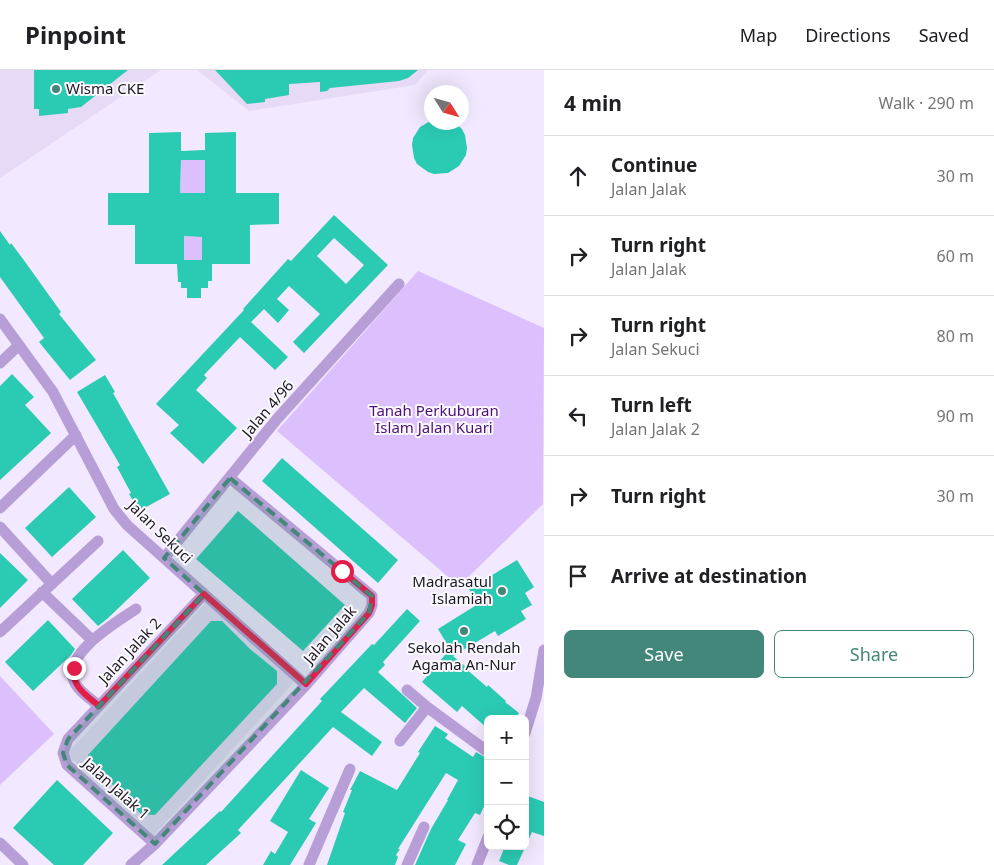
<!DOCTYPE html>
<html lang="en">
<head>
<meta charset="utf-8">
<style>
	:root { --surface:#fff; --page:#f6f6f6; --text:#202124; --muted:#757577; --line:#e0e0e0; --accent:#43867a }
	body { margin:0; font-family:"Noto Sans",sans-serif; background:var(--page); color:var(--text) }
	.controls { position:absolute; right:15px; bottom:15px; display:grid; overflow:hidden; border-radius:8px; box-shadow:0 5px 20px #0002 }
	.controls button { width:45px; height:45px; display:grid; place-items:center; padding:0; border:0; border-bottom:1px solid var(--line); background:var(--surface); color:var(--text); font:25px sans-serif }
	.compass { position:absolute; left:424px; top:15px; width:45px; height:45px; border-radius:50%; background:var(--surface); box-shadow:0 5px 20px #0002; rotate:127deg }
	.stop { position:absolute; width:15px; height:15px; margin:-11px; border:4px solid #e11d48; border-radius:50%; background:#fff }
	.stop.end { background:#e11d48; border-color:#fff; box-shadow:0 1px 5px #0008 }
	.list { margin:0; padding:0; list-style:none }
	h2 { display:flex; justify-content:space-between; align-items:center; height:65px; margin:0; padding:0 20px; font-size:21px }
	h2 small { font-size:16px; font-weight:400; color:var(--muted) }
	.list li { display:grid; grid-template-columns:32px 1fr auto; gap:15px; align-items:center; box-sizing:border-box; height:80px; padding:0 20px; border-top:1px solid var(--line) }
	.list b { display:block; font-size:19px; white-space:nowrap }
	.list p { margin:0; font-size:16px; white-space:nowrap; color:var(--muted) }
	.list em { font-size:16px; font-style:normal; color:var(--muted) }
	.actions { display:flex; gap:10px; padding:15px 20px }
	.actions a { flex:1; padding:11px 0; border:1px solid var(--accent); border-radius:8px; text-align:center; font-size:18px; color:var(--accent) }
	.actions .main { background:var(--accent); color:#fff }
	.icon { flex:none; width:28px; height:28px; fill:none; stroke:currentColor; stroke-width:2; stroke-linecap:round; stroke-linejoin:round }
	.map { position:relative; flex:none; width:544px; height:795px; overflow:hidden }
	header { display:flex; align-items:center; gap:30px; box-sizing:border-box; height:70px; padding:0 25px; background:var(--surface); border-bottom:1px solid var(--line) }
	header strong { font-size:24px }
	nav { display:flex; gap:28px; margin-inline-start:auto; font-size:18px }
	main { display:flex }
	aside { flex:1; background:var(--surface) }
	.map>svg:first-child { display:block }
	.built { fill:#e7daf7 }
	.green { fill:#dcbffd }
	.building { fill:#2bcab3; fill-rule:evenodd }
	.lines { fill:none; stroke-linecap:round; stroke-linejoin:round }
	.minor { stroke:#b89ed6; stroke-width:11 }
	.route { stroke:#e11d48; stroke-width:6 }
	.marked { fill:#43867a; fill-opacity:0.2; stroke:#43867a; stroke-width:4; stroke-dasharray:10 6; stroke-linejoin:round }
	.poi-dot { fill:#43867a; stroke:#fbf9fe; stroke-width:2 }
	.labels { text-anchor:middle; stroke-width:4; stroke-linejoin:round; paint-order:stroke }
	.poi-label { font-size:15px; fill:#1d1921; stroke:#fbf9fe; text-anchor:start }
	.street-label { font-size:15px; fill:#1d1921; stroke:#fbf9fe }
	.park-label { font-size:15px; fill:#4d1177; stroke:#fbf9fe }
</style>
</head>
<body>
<header>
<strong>Pinpoint</strong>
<nav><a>Map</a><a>Directions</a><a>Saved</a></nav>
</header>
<main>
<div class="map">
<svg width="544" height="795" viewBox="0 0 544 795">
	<rect width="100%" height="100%" fill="#f2e8ff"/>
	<path class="built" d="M0 0H161L0 108Z
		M197 0H427V1L415 15 249 41Z
		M207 531 294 612 154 765 67 684Z"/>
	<path class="green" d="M181 90H205V123H180Z
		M184 166 202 167V190H184Z
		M418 201 544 258 543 434 459 516 277 361Z
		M0 606 54 664 0 715Z"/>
	<path class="building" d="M34 0H128L81 37 68 39V43L39 46V39H34Z
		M215 0H418L408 8 399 11 330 18 327 21 320 22V12L289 14V25L265 29V32L247 34Z
		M432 50V52H454L462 59 465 65 467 78 466 85 459 96 448 103 434 104 428 102 417 94 414 88 412 75 413 68 420 57Z
		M181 62V81L205 80V63L236 62V123H279V154L250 155V194H212V211H208V218H201V228H187V218H181V212H178L177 194H135V155H108V123H149V63ZM181 90H205V123H180ZM184 166 202 167V190H184Z
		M334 145 388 195 304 283 293 272 320 244 289 216 277 229 289 240 278 253 264 239 251 252 288 287 275 300 240 267 204 305 207 308 196 320 237 358 203 394 170 363 179 355 156 334 244 240 243 239 288 189 291 191ZM334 168 364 195 346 214 317 186Z
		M0 161 10 175 11 173 23 189 61 242 59 244 96 290 70 310 39 272 44 268 0 207Z
		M12 304 34 327 25 335 51 363 0 410V316Z
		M105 305 115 322 113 323 170 424 139 441 129 424 131 423 117 397 120 395 77 322Z
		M282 388 398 490 378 513 262 411Z
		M69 417 96 447 52 487 25 458Z
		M238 441 345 535 303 581 196 489Z
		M123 480 150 508 107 549 98 556 72 529Z
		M0 483 28 510 0 538Z
		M517 490 534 517 525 523 532 535 521 541 526 549 498 566 495 561 453 586 466 597 465 598 487 617 488 615 506 631 505 632 519 643 515 649H488V659L462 636 457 642 422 612 450 579 438 559 478 534 469 519Z
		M407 539 420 551 383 592 385 595 378 602 417 638 405 653 364 618 341 642 382 672 372 686 333 657 238 760 241 763 206 795H162L220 741 221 742 322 631 320 629 372 574 374 575Z
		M48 550 75 579 71 585 33 621 5 592Z
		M211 551H222L250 579 277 601V614L155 745 141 744 119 722 120 721 90 695 88 685Z
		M435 656 448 664 445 668 473 687 476 682 488 689V722L484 728 487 730 480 745 475 743 458 770 466 774 455 795H415L431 759 448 730H447L458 710 446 703 398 779H400L396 785 398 787 395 795H327L345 743 343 742 352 720H350L360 701 397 720 420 683 418 682Z
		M301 700 329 718 309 749 316 753 290 795H263L271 781 275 784 288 762 270 751Z
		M57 710 113 763 83 795H54L13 758Z
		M525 725 544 732V766L532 762 517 795H509L499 791 505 776H525Z"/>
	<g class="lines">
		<path class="minor" d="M0 249 53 322 114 439 127 455 306 615
			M0 293 19 275
			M0 438 76 365
			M0 457 52 514
			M164 488 277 349 399 214
			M42 522 92 570
			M0 562 98 471
			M407 620 427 637 488 682
			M99 636C91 629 78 621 74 611 63 583 117 552 136 539
			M525 663 536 628 544 580
			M400 671 427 637
			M0 773 23 795
			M155 774 67 695 63 683 68 669 204 524
			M131 795 155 774 306 615 369 543 372 535V526L230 408
			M309 795 350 699
			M407 795 424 757
			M477 795 488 767"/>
	</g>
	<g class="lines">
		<path class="route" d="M74 598C71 616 86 625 99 636L204 524 306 614 369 543 372 535V526L342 501"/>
	</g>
	<path class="marked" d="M230 408 372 526 369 543 155 774 67 695 63 683 68 669 204 524 164 488Z"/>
	<g class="poi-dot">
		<circle cx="56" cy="19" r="5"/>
		<circle cx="502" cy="521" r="5"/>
		<circle cx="464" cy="561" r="5"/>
	</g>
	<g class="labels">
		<g class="poi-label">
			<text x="66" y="24">Wisma CKE</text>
			<text x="492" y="517" text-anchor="end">Madrasatul<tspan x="492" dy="17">Islamiah</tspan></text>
			<text x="464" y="583" text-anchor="middle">Sekolah Rendah<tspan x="464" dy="17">Agama An-Nur</tspan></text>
		</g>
		<g class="street-label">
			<text transform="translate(268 339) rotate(-49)" y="5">Jalan 4/96</text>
			<text transform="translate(160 462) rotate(44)" y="5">Jalan Sekuci</text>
			<text transform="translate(330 565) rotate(-49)" y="5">Jalan Jalak</text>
			<text transform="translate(130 581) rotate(-47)" y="5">Jalan Jalak 2</text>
			<text transform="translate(116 719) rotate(42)" y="5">Jalan Jalak 1</text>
		</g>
		<g class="park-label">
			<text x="434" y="346">Tanah Perkuburan<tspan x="434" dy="17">Islam Jalan Kuari</tspan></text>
		</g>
	</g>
</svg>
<div class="controls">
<button>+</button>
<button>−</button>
<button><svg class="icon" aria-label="locate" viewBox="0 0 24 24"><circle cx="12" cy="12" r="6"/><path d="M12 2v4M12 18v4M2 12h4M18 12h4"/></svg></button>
</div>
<svg class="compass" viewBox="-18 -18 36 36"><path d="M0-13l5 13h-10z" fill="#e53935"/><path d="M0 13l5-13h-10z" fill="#757577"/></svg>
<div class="stop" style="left:342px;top:501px"></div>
<div class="stop end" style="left:74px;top:598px"></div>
</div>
<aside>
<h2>4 min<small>Walk · 290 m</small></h2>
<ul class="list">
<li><svg class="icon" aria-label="ahead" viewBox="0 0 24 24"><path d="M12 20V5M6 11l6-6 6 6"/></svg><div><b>Continue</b><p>Jalan Jalak</p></div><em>30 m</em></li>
<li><svg class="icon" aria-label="right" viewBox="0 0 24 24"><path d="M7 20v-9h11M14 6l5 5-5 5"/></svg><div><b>Turn right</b><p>Jalan Jalak</p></div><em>60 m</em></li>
<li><svg class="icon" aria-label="right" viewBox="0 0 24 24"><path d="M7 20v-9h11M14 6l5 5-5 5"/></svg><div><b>Turn right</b><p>Jalan Sekuci</p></div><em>80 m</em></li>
<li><svg class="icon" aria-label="left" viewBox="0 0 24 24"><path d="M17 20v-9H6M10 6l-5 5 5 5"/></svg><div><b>Turn left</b><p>Jalan Jalak 2</p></div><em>90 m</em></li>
<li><svg class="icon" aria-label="right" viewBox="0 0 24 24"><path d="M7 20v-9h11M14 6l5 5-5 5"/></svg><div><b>Turn right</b></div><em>30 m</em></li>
<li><svg class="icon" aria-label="arrive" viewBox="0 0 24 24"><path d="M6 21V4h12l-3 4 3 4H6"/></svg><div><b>Arrive at destination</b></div></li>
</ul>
<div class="actions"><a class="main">Save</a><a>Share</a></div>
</aside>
</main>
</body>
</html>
